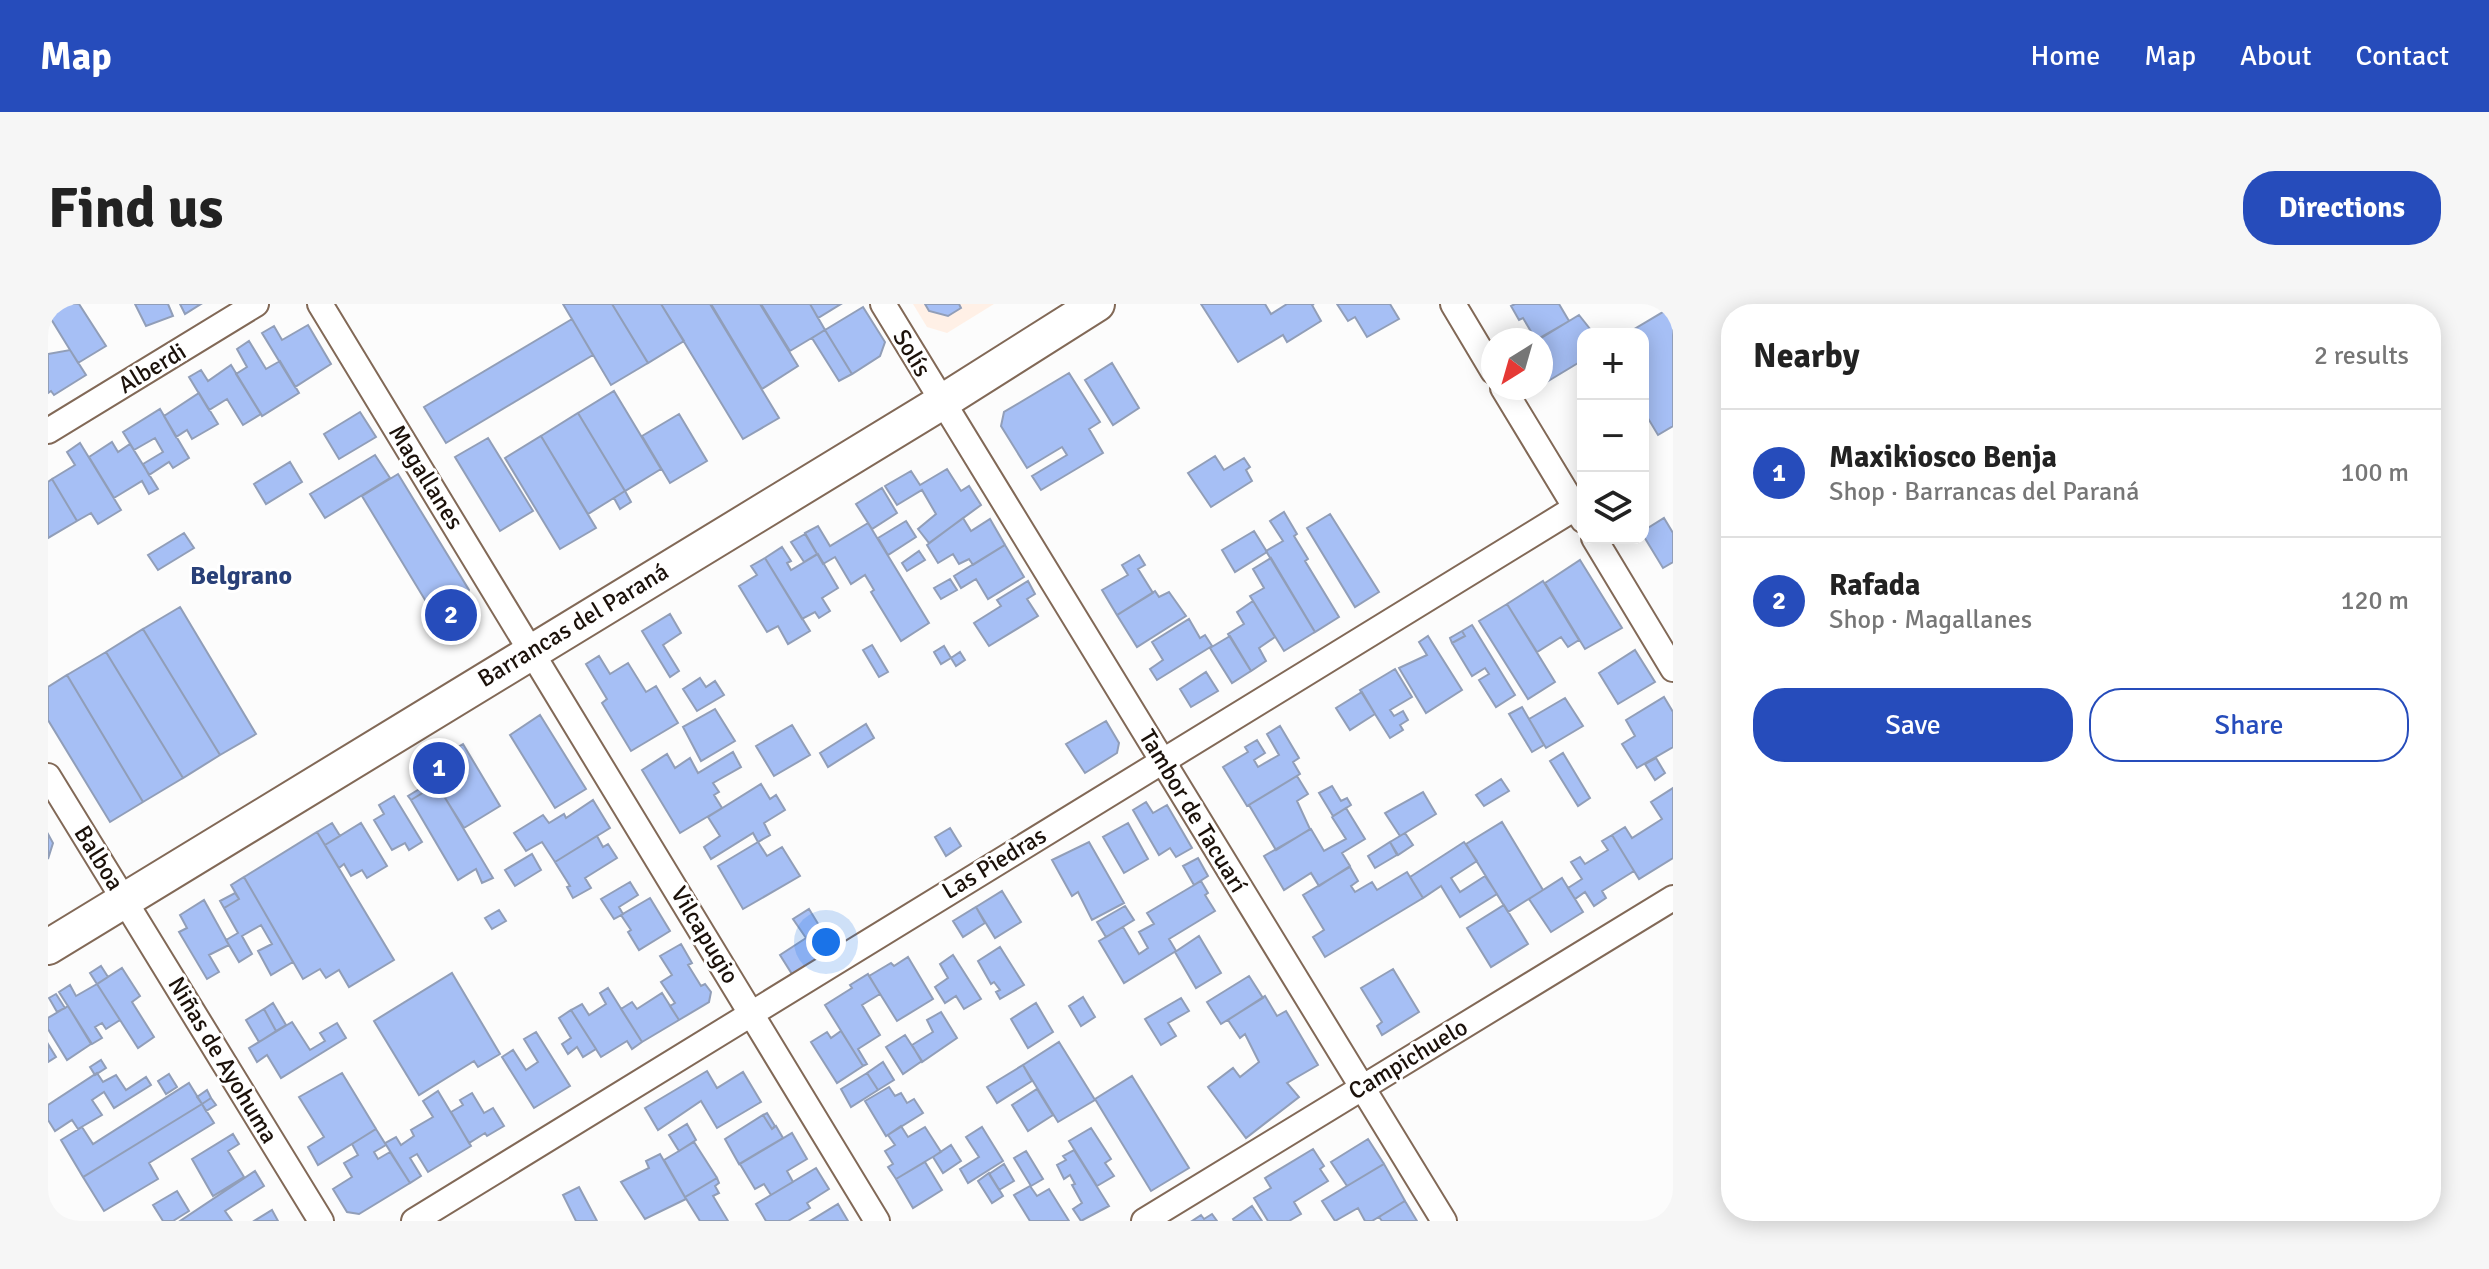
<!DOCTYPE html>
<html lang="en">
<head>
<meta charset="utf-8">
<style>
	:root { --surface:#fff; --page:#f6f6f6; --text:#222; --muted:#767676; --line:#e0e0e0; --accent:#264cbb }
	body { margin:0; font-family:Signika,sans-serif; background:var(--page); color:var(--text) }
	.controls { position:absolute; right:24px; top:24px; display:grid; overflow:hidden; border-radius:16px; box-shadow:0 4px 20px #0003 }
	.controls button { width:72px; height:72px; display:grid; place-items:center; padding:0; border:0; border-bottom:2px solid var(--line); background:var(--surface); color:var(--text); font:40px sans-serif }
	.compass { position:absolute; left:1433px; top:24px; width:72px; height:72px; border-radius:50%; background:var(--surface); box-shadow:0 4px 20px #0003; rotate:217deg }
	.you { position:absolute; left:778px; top:638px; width:28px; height:28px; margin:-20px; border:6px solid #fff; border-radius:50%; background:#1a73e8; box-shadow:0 0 0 12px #1a73e833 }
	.badge { display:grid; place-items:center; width:52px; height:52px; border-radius:50%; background:var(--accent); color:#fff; font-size:26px; font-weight:700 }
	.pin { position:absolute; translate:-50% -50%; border:4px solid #fff; box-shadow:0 2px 8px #0006 }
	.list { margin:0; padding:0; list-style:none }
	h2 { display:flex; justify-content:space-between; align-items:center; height:104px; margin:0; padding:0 32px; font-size:34px }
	h2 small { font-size:26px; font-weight:400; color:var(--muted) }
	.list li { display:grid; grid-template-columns:52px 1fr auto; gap:24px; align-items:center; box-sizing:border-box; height:128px; padding:0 32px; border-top:2px solid var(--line) }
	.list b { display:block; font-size:30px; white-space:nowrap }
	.list p { margin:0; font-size:26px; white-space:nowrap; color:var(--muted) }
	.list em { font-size:26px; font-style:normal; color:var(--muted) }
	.actions { display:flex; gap:16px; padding:24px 32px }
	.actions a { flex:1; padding:18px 0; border:2px solid var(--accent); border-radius:32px; text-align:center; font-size:28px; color:var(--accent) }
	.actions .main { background:var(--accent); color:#fff }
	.icon { flex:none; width:44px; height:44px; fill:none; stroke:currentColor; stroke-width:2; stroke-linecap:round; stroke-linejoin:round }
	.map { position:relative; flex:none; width:1625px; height:917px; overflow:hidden; border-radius:32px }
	header { display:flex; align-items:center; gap:48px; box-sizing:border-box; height:112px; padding:0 40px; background:var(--accent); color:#fff }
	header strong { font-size:38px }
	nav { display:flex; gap:44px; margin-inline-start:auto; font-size:28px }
	.intro { display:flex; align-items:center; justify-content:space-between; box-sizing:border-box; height:192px; padding:0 48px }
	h1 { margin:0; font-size:56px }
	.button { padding:20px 36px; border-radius:32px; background:var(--accent); color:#fff; font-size:28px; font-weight:700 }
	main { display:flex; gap:48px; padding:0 48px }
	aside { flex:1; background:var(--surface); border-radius:32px; box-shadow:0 4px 20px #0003 }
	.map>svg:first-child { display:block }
	.built { fill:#fff0e6 }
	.building { fill:#a6bff5; stroke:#919eb8; stroke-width:2 }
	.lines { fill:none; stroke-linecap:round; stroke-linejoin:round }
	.street-casing { stroke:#826957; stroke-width:28 }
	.secondary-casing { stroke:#826957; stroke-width:38 }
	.street { stroke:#fff; stroke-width:24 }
	.secondary { stroke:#fff; stroke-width:34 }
	.labels { text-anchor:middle; stroke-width:6; stroke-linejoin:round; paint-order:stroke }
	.street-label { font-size:24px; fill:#1b110a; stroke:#fff }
	.neighbourhood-label { font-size:26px; font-weight:bold; fill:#294078; stroke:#fff }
</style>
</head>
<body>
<header>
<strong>Map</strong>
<nav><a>Home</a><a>Map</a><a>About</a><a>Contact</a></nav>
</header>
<div class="intro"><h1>Find us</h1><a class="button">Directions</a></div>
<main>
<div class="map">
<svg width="1625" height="917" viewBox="0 0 1625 917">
	<rect width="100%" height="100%" fill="#fcfcfc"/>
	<path class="built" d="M865 0H946L899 29 879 23Z"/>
	<path class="building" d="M8 0H31L58 42 30 59 0 10V5Z
		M87 0H120L125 12 98 22Z
		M132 0H153L137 10Z
		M515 0H564L600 59 563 81Z
		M564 0H613L636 37 600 59Z
		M613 0H662L731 114 695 135Z
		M663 0H712L750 62 714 85Z
		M713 0H762L777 26 742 47Z
		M762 0H793L770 14Z
		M877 0H911L913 4 900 12 881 7Z
		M1153 0H1217L1223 10 1239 0H1266L1264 1 1273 17 1239 38 1235 31 1190 58Z
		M1289 0H1342L1351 15 1319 33 1307 13 1300 17Z
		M1467 0H1511L1521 17 1488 36 1475 14 1471 16 1463 2Z
		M1625 2V122L1610 131 1595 106V30H1578Z
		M815 3 837 38 832 52 804 70 777 26Z
		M1531 11 1546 30H1535V56L1497 79 1493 73V36H1490Z
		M524 15 545 51 398 139 376 103Z
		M260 21 283 60 247 83 214 29 226 22 234 36Z
		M777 26 804 70 791 77 764 34Z
		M201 37 218 65 232 57 251 89 214 112 188 70 199 63 189 45Z
		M22 46 38 71 6 91 3 87 0 89V50Z
		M1064 59 1091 104 1065 121 1037 76Z
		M183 61 213 110 195 121 179 95 161 106 141 73 153 66 160 77Z
		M1021 69 1052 118 1041 125 1055 149 993 186 984 172 1019 151 1014 143 979 164 953 122 956 108Z
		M566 87 613 165 577 187 530 109Z
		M151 89 170 120 144 135 139 126 128 133 116 112Z
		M112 105 141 154 125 164 121 158 101 171 95 160 115 148 107 134 86 146 75 128Z
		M312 108 328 133 291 155 276 130Z
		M530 109 577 187 540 210 493 132Z
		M631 110 659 157 622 179 594 132Z
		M493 132 548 224 512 245 457 154Z
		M440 134 485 207 452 227 407 153Z
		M64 138 70 148 82 140 110 185 101 190 94 177 66 194 41 153Z
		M32 139 73 206 50 220 43 209 29 217 4 175 27 161 19 148Z
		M327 151 342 174 277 214 262 190Z
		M1167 152 1176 166 1196 154 1202 163 1198 166 1204 177 1163 203 1140 169Z
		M242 158 254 178 218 200 206 180Z
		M899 165 913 187 921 182 933 201 881 239 870 225 888 210 874 186 849 201 837 182 863 167 872 181Z
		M350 170 421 286 416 304 391 319 314 192Z
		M4 175 29 217 0 234V178Z
		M834 184 849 209 824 225 808 200Z
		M577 187 583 198 572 205 566 194Z
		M1236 208 1249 230 1246 232 1260 255 1257 257 1291 313 1267 328 1218 247 1235 237 1222 217Z
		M1282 210 1331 288 1307 303 1259 224Z
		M915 214 923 227 942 215 957 241 925 261 921 255 911 260 905 250 890 259 879 241Z
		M1616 214 1625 229V258L1615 264 1595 231V227Z
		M858 217 868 233 840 251 830 234Z
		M820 219 881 319 853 337 823 288 826 286 817 271 803 280 787 253 775 260 757 229 770 222 782 242Z
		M1206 227 1219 248 1187 268 1174 246Z
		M136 229 146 244 110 266 100 251Z
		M757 230 769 250 756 258 743 238Z
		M957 241 976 273 940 295 928 275 913 284 906 272Z
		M734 243 743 257 739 259 743 266 770 250 790 284 774 294 782 307 771 314 767 308 754 315 717 254Z
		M871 247 877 256 859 267 854 259Z
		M1091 251 1097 261 1090 265 1105 289 1069 311 1054 286 1080 271 1074 261Z
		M717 254 762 327 740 340 730 322 719 328 691 282 709 271 703 262Z
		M1223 254 1267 328 1236 347 1202 292 1216 284 1205 265Z
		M1532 256 1574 324 1537 345 1497 279Z
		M902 275 909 286 893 295 886 284Z
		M980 277 987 290 979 295 990 312 941 342 926 319 953 302 949 296Z
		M1495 277 1531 336 1520 343 1513 333 1489 348 1459 300Z
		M1107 287 1111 293 1121 288 1138 312 1089 343 1069 311Z
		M1205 297 1227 333 1211 344 1218 357 1203 367 1180 330 1196 320 1189 308Z
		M1459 300 1507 378 1480 395 1431 317Z
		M132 303 208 430 172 451 95 325Z
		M622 310 633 329 615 341 631 367 622 373 594 327Z
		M1141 315 1152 334 1157 331 1164 342 1109 376 1102 365 1115 356 1104 338Z
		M1424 321 1467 391 1448 403 1431 376 1441 370 1437 364 1424 372 1404 339 1417 332 1414 327Z
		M95 325 172 451 135 474 58 348Z
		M1414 327 1417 332 1404 339 1402 334Z
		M1182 332 1203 367 1184 379 1162 344Z
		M1380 332 1414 386 1378 409 1351 364 1379 351 1371 338Z
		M824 341 840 368 831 373 815 346Z
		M896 342 903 354 893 360 886 348Z
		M1587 346 1607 378 1570 400 1551 369Z
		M58 348 135 474 95 498 19 371Z
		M912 348 917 356 908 362 903 354Z
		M551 352 562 370 580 359 598 388 608 382 630 419 583 447 554 399 559 395 538 360Z
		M1347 365 1364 393 1342 406 1346 412 1355 407 1360 416 1352 421 1355 426 1342 434 1312 386Z
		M1158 368 1170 387 1143 403 1132 385Z
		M19 371 95 498 62 518 0 416V383Z
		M652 374 658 383 667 377 676 391 649 407 635 385Z
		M1314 388 1327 410 1302 426 1288 404Z
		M1616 393 1625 408V443L1589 464 1574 440 1587 432 1578 416Z
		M1517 394 1535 422 1498 444 1481 415Z
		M1474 403 1496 441 1484 448 1461 410Z
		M667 405 687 437 653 457 635 423Z
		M492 411 538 485 507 504 462 431Z
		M1058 417 1071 439 1069 449 1037 469 1018 440Z
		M818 420 826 434 780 463 772 449Z
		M744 421 762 451 726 472 708 442Z
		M1232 422 1251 454 1245 458 1252 470 1199 502 1175 463 1200 448 1197 443 1209 436 1217 449 1206 456 1210 463 1231 451 1219 430Z
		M415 440 452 502 416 524 377 462Z
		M685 448 693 463 665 479 671 488 666 491 674 504 632 529 594 466 619 450 627 464 642 454 650 469Z
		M1515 449 1542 494 1530 502 1502 457Z
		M1608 454 1617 469 1607 476 1597 460Z
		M1249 472 1260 490 1249 497 1262 525 1228 546 1201 501Z
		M1453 475 1461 487 1436 502 1428 491Z
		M387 477 445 574 434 579 428 565 410 576 363 496 376 488 374 484Z
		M713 480 722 495 728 491 737 506 716 519 722 531 710 538 705 529 663 555 656 543 672 532 660 513Z
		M1284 482 1293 497 1299 494 1303 501 1285 512 1271 489Z
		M373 484 376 488 363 496 360 492Z
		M1625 484V554L1591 575 1564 531 1577 523 1584 534 1614 515 1603 498Z
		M1375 488 1388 510 1352 532 1337 509Z
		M346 492 374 538 361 546 357 539 344 546 326 516 336 510 331 501Z
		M545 496 562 524 507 558 494 538 478 547 466 529 495 511 501 519 516 510 518 514Z
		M1098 498 1105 509 1119 501 1144 544 1128 553 1122 544 1111 551 1085 506Z
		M1298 504 1317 535 1294 549 1302 562 1271 582 1263 569 1236 586 1216 552 1263 525 1276 547 1298 535 1284 513Z
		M1454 518 1495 586 1460 608 1418 540Z
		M284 519 292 532 277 541 269 528Z
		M313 519 339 562 319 574 314 566 303 572 296 560 291 564 277 541Z
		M1080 519 1100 555 1076 569 1055 533Z
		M902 524 913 542 898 552 887 533Z
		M269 528 346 656 301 683 291 666 278 674 272 665 255 675 196 573Z
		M1357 529 1365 541 1350 551 1342 538Z
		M0 530 5 539 0 555Z
		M1564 531 1586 567 1554 587 1558 594 1546 602 1537 588 1527 595 1520 584 1534 575 1523 558 1532 553 1537 560 1560 546 1554 537Z
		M549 532 555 543 560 540 569 554 537 574 543 584 525 594 519 583 522 582 507 558Z
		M710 538 719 552 734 543 752 572 695 605 670 562Z
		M1041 538 1076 599 1044 616 1030 588 1024 592 1004 556Z
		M1342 538 1349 551 1327 564 1320 552Z
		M1416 538 1429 557 1403 574 1412 588 1437 572 1449 590 1412 613 1393 582 1375 594 1362 573Z
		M484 550 493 566 467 582 457 566Z
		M1150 554 1160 572 1146 581 1135 562Z
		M1302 563 1310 577 1303 582 1307 588 1324 578 1329 586 1359 568 1375 594 1277 653 1265 633 1276 626 1255 591Z
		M196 573 245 658 223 671 210 647 224 640 213 621 194 632 204 650 191 658 178 636 190 629 176 604 191 595 183 581Z
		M1514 574 1535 608 1503 628 1481 595Z
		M1153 577 1160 589 1157 591 1167 607 1121 635 1128 647 1076 679 1051 637 1075 623 1091 650 1100 644 1091 628 1106 620 1099 609Z
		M582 578 590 591 571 603 575 610 566 615 553 595Z
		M954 587 973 618 947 634 928 603Z
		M187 589 191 595 176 604 172 597Z
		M602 594 622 627 591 646 580 628 583 626 573 611Z
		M156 596 181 641 161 651 171 668 159 675 131 628 139 624 132 611Z
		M1456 601 1480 640 1443 663 1419 624Z
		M1077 602 1086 616 1058 633 1049 618Z
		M928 603 937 619 915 633 905 617Z
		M761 605 783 641 774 647 781 658 749 678 732 651 758 634 745 615Z
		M451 606 458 617 444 625 437 614Z
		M1151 632 1173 669 1148 684 1127 648Z
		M633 640 644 659 640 661 653 682 657 680 663 688 661 698 631 716 622 702 627 699 613 678 624 671 612 652Z
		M952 643 976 681 952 695 948 688 952 686 946 678 943 680 930 657Z
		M905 651 933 695 916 705 908 692 897 699 887 683 900 674 892 660Z
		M860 653 885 695 849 717 821 672 843 659 846 662Z
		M53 662 60 673 49 680 42 669Z
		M74 664 92 692 84 698 106 733 90 744 49 680Z
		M1345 665 1371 708 1334 731 1329 722 1334 718 1313 684Z
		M404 669 452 750 430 763 426 757 371 791 326 717Z
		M820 670 832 690 814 701 832 731 810 745 819 760 815 762 777 701 804 684 802 681Z
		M1201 672 1215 694 1173 720 1159 698Z
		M49 680 72 716 58 725 54 719 47 723 54 734 44 740 11 688 22 681 28 692Z
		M560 684 594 738 584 745 579 737 553 753 523 706 534 700 541 711 558 700 552 689Z
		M614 689 631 716 594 738 573 705 584 698 589 705Z
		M8 690 17 704 9 708 1 694Z
		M1217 692 1229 712 1238 707 1270 761 1239 779 1251 793 1198 834 1160 783 1185 764 1192 773 1211 758 1197 730 1192 734 1180 716Z
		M1035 693 1047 713 1033 722 1021 702Z
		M1133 694 1141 707 1120 719 1128 732 1113 741 1097 715Z
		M225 699 238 721 228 727 216 705Z
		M988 699 1005 728 980 744 963 715Z
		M20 702 43 740 19 756 0 725V714Z
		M216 705 228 727 211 738 198 716Z
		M523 706 548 745 535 753 529 743 520 750 514 740 523 734 511 714Z
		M893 708 909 734 874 758 864 741 885 728 879 716Z
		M244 718 262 746 277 737 272 729 289 719 298 734 233 774 219 751 209 758 201 744Z
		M793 727 815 762 789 779 763 738 779 728 783 734Z
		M488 728 522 782 486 804 454 753 465 746 478 766 490 758 476 735Z
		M857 731 874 757 855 770 838 743Z
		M1011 738 1047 796 1010 818 975 761Z
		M0 740 8 753 0 758Z
		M53 756 58 764 47 771 42 763Z
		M835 758 846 776 830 786 819 769Z
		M975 761 984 777 949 799 939 783Z
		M659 767 669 784 695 768 713 798 669 824 653 797 610 826 597 804Z
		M49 769 55 778 68 771 78 786 98 773 103 781 66 804 56 788 44 796 54 811 30 825 24 816 7 827 0 816V801Z
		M294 769 328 825 270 861 260 843 276 833 251 793Z
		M819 769 830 786 803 803 793 785Z
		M121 770 129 783 118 790 110 777Z
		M1084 772 1141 864 1103 887 1047 795Z
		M141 779 154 800 35 873 13 836 34 823 45 840Z
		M841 783 847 792 853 789 859 799 866 795 875 809 838 832 817 797Z
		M989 785 1005 811 980 827 964 801Z
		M159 786 163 794 154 800 149 793Z
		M390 787 423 842 380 868 369 850 362 854 373 872 362 879 337 839 348 833 353 841 366 832 363 826 385 813 375 797Z
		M424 789 436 809 445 804 456 822 439 832 437 829 421 839 403 808 415 801 412 796Z
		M163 794 168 801 158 807 154 800Z
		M154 800 166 819 101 859 110 875 56 907 35 873Z
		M719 809 727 822 724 825 715 811Z
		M715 811 724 825 728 822 735 834 691 860 677 835Z
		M639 820 648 836 631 847 621 831Z
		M853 822 860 833 877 823 893 848 848 875 840 863 845 860 837 847 847 841 840 831Z
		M934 823 955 857 920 879 912 865 931 853 918 833Z
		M1043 824 1063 855 1057 859 1066 872 1049 882 1021 837Z
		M328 825 338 841 326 848 330 855 342 848 362 879 311 910 299 908 285 885 304 873 296 859 310 851 304 840Z
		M744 829 759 855 739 867 745 878 723 891 716 880 707 885 692 860Z
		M185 830 191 840 180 847 196 873 165 892 144 855Z
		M1320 835 1336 860 1299 882 1283 858Z
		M646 838 669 874 637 893 616 856Z
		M903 841 913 857 895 869 885 853Z
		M1265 845 1276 862 1272 865 1280 877 1246 898 1253 910 1241 917H1220L1206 894 1223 884 1217 874Z
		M1026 846 1061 902 1033 917 1025 905 1034 899 1024 881 1027 880 1022 871 1016 875 1009 861 1018 856 1015 852Z
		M978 847 995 875 983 882 966 854Z
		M612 850 638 895 597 915 573 878 601 864 598 857Z
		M877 858 894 886 865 904 848 875Z
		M956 860 966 877 951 886 941 870Z
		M1336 860 1357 897 1324 917H1317L1310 904 1287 917 1274 897Z
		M768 864 781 885 759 899 762 904 740 917H718L708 900Z
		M207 867 216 882 177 907 184 917H132Z
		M941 869 955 892 944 899 930 877Z
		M669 874 671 879 667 882 671 889 665 892 680 917H652L637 893Z
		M982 882 989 892 1001 885 1021 917H982L966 891Z
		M531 883 549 917H528L515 891Z
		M129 887 141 907 125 917H115L105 901Z
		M1357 897 1369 917H1334L1331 913Z
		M790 900 800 917H762Z
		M1204 902 1214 917H1186L1185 915Z
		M224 906 230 917H206Z
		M1164 910 1169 917H1144L1153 911 1156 915Z"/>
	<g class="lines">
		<g class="street-casing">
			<path id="street" d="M272 0 829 917
				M835 0 1396 917
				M1405 0 1445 67
				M1455 84 1535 216
				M0 127 208 0
				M1546 234 1625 365
				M0 472 273 917
				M366 917 1527 204
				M1096 917 1625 594"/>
		</g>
		<g class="secondary-casing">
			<path id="secondary" d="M0 643 894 98 1049 0"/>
		</g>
		<use href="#street" class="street"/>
		<use href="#secondary" class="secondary"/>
	</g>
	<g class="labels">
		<g class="street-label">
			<text transform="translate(864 49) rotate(59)" y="8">Solís</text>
			<text transform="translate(104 64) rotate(-31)" y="8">Alberdi</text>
			<text transform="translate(378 173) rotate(58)" y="8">Magallanes</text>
			<text transform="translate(525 321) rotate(-31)" y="8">Barrancas del Paraná</text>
			<text transform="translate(1145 507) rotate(59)" y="8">Tambor de Tacuarí</text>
			<text transform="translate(51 554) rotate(58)" y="8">Balboa</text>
			<text transform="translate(946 559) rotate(-31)" y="8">Las Piedras</text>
			<text transform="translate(657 631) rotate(59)" y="8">Vilcapugio</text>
			<text transform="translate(1360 755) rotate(-31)" y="8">Campichuelo</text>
			<text transform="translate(175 756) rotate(59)" y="8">Niñas de Ayohuma</text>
		</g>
		<g class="neighbourhood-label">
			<text x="193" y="280">Belgrano</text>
		</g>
	</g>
</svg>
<div class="controls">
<button>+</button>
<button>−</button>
<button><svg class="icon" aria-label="layers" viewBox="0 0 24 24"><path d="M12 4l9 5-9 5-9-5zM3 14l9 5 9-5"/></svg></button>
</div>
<svg class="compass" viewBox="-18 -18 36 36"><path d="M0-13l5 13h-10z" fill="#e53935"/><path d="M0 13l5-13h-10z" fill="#767676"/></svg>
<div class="you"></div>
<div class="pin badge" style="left:391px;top:464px">1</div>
<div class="pin badge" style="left:403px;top:311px">2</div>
</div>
<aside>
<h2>Nearby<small>2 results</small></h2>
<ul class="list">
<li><span class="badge">1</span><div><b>Maxikiosco Benja</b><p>Shop · Barrancas del Paraná</p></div><em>100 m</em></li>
<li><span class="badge">2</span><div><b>Rafada</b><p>Shop · Magallanes</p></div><em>120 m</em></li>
</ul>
<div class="actions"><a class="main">Save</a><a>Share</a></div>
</aside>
</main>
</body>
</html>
